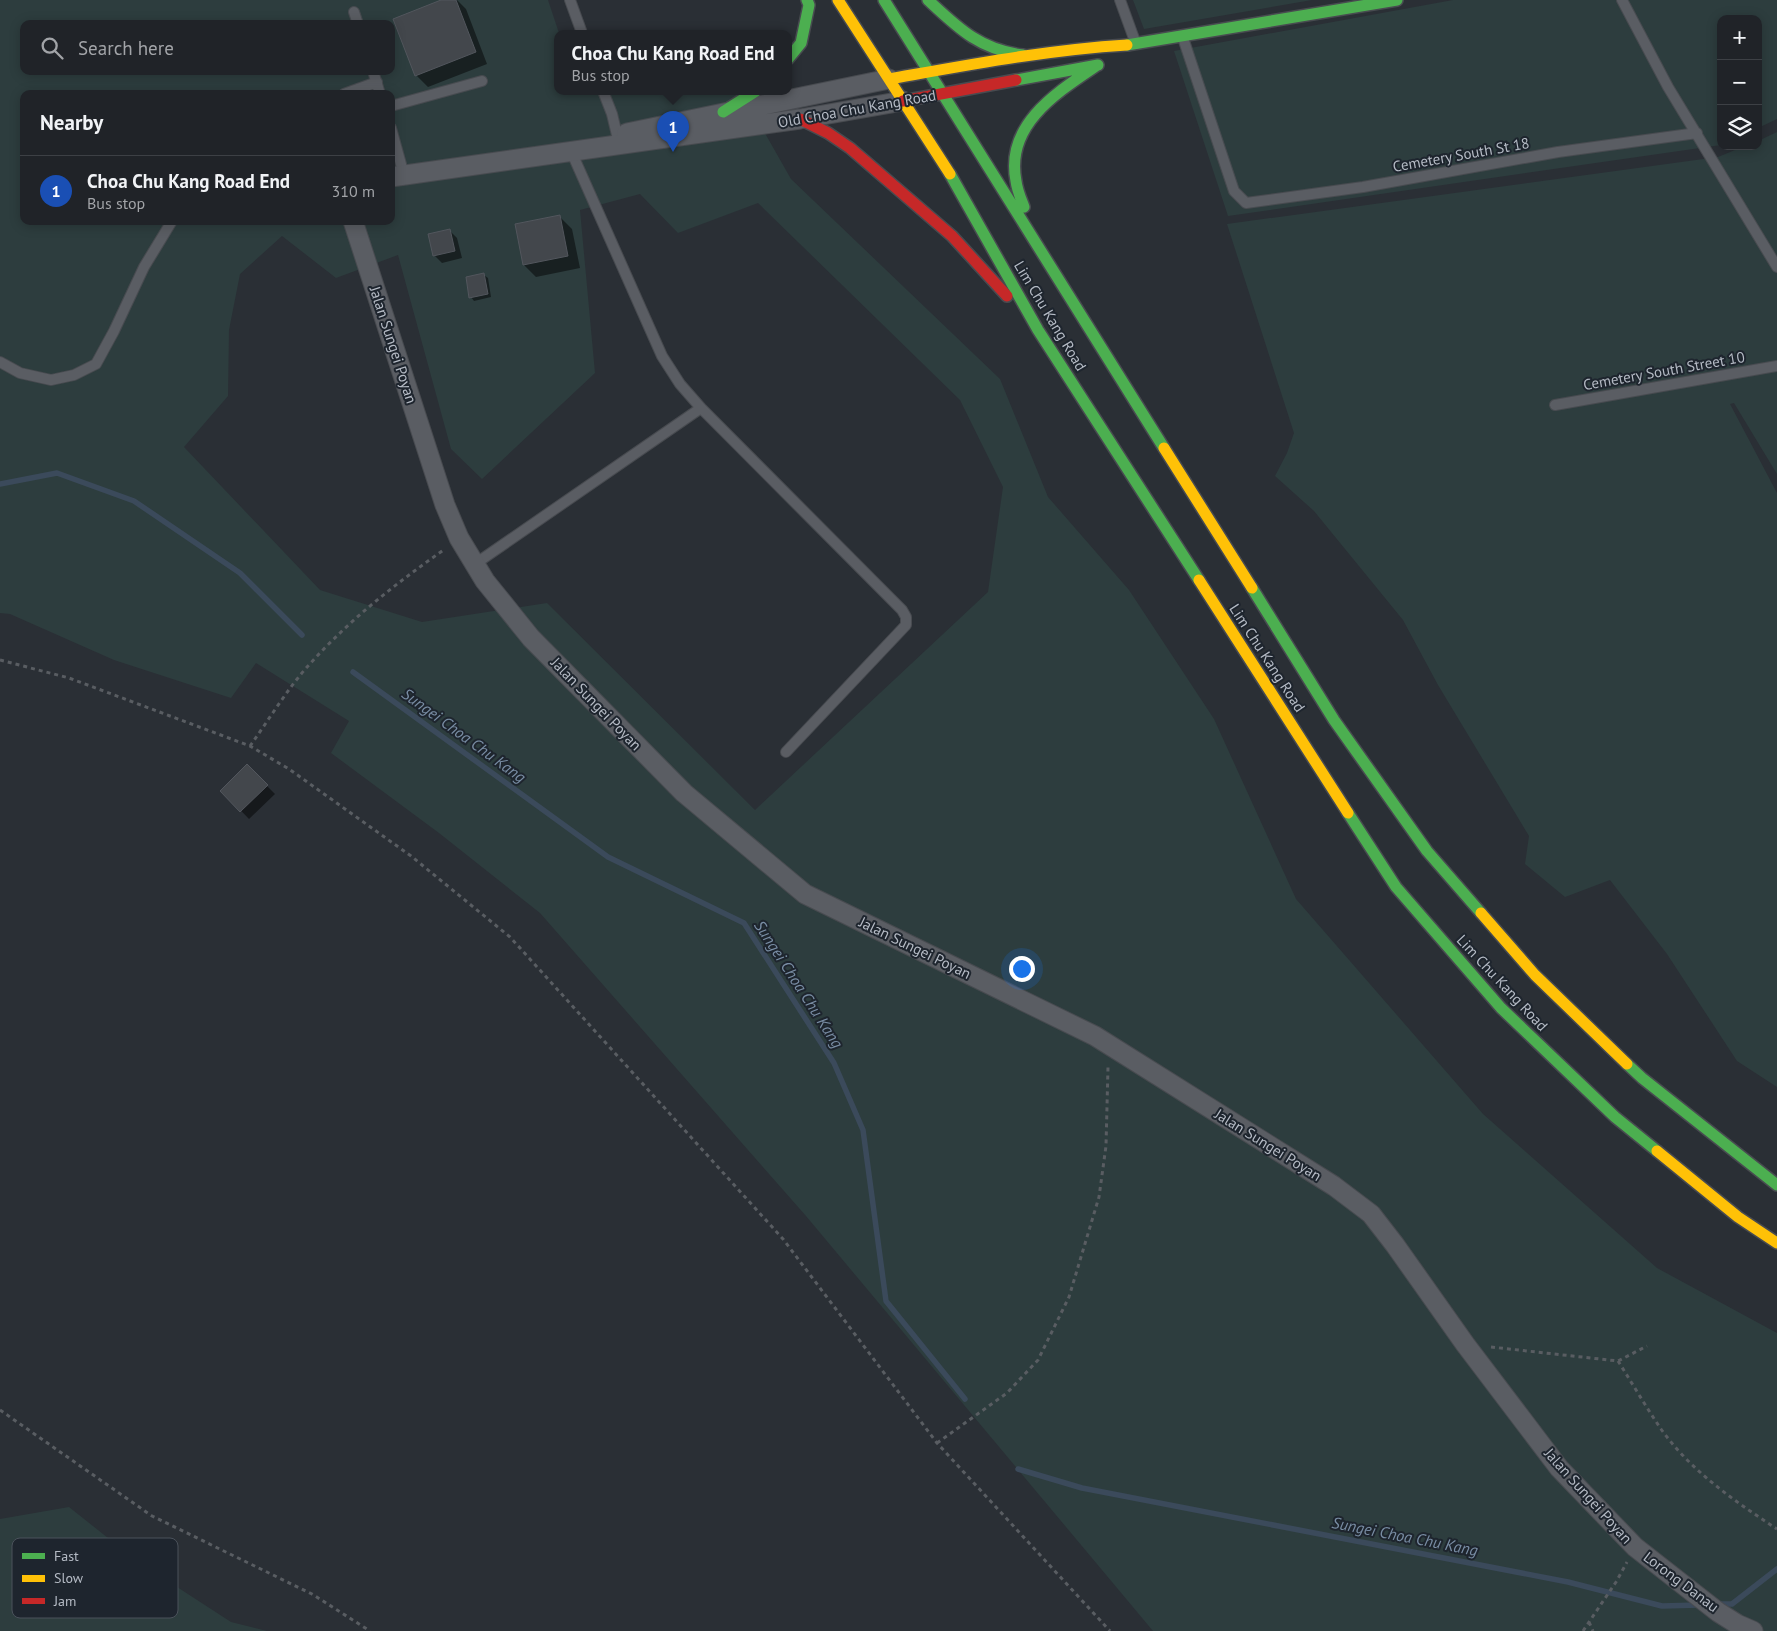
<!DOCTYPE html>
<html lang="en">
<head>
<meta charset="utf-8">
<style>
	:root { --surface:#202328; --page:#282b30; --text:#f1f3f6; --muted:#a2a4a8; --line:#3d4045; --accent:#8c9099 }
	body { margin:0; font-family:"PT Sans",sans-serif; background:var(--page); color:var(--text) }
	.controls { position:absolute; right:15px; top:15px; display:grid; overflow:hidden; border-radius:10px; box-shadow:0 2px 12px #0003 }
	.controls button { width:45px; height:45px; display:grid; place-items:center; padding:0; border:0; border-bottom:1px solid var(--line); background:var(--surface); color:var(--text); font:25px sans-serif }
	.you { position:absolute; left:1021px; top:968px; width:18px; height:18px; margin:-12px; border:4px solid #fff; border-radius:50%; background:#1a73e8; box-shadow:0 0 0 8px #1a73e833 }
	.badge { display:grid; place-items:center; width:32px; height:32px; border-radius:50%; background:var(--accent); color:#fff; font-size:16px; font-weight:700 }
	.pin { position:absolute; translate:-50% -41px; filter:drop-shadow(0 1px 2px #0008) }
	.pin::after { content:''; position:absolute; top:26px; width:18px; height:15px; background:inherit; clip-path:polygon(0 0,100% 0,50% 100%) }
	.popup { position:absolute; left:554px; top:30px; width:238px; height:65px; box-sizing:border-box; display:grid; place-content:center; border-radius:10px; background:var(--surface); filter:drop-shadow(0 1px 4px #0005); font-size:16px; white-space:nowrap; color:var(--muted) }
	.popup b { font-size:19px; color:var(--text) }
	.popup::after { content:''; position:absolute; left:50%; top:100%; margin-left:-10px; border:10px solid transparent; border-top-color:var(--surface) }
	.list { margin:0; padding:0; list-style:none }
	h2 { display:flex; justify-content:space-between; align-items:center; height:65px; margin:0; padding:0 20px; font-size:21px }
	h2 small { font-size:16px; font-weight:400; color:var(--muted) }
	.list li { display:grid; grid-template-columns:32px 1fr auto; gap:15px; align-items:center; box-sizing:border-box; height:70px; padding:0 20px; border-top:1px solid var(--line) }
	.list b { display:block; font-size:19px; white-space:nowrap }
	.list p { margin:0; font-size:16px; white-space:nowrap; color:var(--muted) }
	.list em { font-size:16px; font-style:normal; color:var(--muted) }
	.icon { flex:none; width:28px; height:28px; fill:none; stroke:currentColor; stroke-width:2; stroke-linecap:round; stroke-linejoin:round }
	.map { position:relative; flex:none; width:1777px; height:1631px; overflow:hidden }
	.search { position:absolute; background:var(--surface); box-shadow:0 2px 12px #0003; left:20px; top:20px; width:375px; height:55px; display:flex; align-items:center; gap:12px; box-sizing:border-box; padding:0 18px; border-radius:10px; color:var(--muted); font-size:19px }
	.panel { position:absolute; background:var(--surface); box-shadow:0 2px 12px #0003; left:20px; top:90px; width:375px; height:135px; border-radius:10px }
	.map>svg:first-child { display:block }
	.green { fill:#2d3d3e; fill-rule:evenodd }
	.shadow { fill:#0007 }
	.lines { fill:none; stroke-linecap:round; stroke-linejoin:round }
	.stream { stroke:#3b4a5b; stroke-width:5.5 }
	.building { fill:#43474c; stroke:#52565d }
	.lane-casing { stroke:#484b50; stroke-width:12 }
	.street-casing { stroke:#484b50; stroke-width:21 }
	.fast-casing { stroke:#484b50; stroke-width:14 }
	.slow-casing { stroke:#484b50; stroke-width:14 }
	.jam-casing { stroke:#484b50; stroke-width:14 }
	.path { stroke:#595d62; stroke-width:3; stroke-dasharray:4 4; stroke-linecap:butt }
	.lane { stroke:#5a5d63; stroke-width:10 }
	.street { stroke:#5a5d63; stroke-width:19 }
	.fast { stroke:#4caf50; stroke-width:11 }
	.slow { stroke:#ffc107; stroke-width:11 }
	.jam { stroke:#c62828; stroke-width:11 }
	.labels { text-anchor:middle; stroke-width:4; stroke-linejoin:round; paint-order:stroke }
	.street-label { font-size:15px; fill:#b5bbc5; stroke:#1e252e }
	.water-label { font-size:16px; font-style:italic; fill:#798da4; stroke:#1e252e }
	.key { fill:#1e252e; stroke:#4b525b; stroke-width:1 }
	.key-label { font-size:14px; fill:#b5bbc5 }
</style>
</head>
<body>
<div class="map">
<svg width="1777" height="1631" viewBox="0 0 1777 1631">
	<rect width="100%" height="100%" fill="#2a2f35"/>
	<path class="green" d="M0 0H548L559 33 558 91H741L791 179 1000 379 1048 497 1129 590 1214 719 1296 899 1483 1114 1657 1268 1777 1333V1631H1153L806 1216 540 913 439 833 331 753 349 721 256 663 231 698 114 660 10 614 0 613ZM24 24H391V71H24ZM24 94H391V221H24ZM640 194 678 233 758 203 960 400 1003 487 988 592 755 810 547 603 422 622 320 590 184 447 228 396 229 330 240 274 282 236 336 278 398 255 451 449 482 479 595 373 580 210Z
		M1133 0H1312L1144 29Z
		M1453 0H1777V119L1758 128V19H1721V145L1228 216 1174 51Z
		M1777 132V474L1734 403 1730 404 1777 493V1087L1737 1061 1667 954 1610 880 1565 897 1525 864 1529 836 1438 685 1403 620 1314 511 1275 476 1287 453 1294 433 1227 224 1718 157 1745 146H1758V141Z
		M69 1507 137 1561 231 1622 267 1631H0V1519Z"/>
	<path class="shadow" d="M445 0H457L466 9 487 64 428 87 416 75Z
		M559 216 572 229 580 268 536 277 524 265Z
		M449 230 457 238 462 258 442 263 434 255Z
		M484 275 488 278 491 297 474 301 471 297Z
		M247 766 275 794 249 819 222 791Z"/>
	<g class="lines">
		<path class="stream" d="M0 484 57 473 134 501 240 573 302 635
			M353 672 608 857 744 923 834 1063 863 1130 886 1301 965 1399
			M1018 1469 1082 1488 1568 1582 1662 1606 1699 1605
			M1716 1604H1732L1777 1569"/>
	</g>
	<path class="building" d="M441 0H456L476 52 415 76 393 19Z
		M560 215 568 256 523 265 515 224Z
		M450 229 455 251 433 256 428 234Z
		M484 273 488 294 469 298 466 277Z
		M247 764 268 785 240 812 220 791Z"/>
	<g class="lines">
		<g class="lane-casing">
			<path id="lane" d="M570 0 582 33
				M1120 0 1136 44
				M1622 0 1668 87 1777 267
				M354 12 358 24
				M1183 38 1234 191 1246 203 1363 187 1558 152 1697 133
				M373 71 380 94
				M603 91 612 114 617 135
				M344 94 377 82
				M391 106 482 81
				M391 128 404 175
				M571 151 662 356 680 384 701 408 902 610 906 617V625L786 752
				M0 362 20 373 51 380 74 375 96 364 114 331 144 267 172 221
				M1555 405 1777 366
				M475 564 701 408"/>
		</g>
		<g class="street-casing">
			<path id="street" d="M627 133 889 79
				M391 177 800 119 903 101
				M353 221 445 505 459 538 485 581 531 638 684 793 805 894 1095 1036 1334 1186 1371 1214 1395 1245 1465 1344 1559 1468 1635 1547 1718 1612 1737 1624 1753 1631"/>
		</g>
		<g class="fast-casing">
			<path id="fast" d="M884 0 1164 448
				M928 0C958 28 980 50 1023 55
				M1127 45 1397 0
				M788 59 801 43 809 5 807 0
				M1016 80 1098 65
				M723 112 756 91
				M950 174 1038 330 1199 580
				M1024 207C1021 199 1017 190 1016 181 1005 125 1056 93 1096 66
				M1252 588 1334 720 1427 851 1481 913
				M1348 813 1396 887 1501 1008 1615 1117 1657 1151
				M1627 1064 1642 1078 1777 1185"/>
		</g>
		<g class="slow-casing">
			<path id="slow" d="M838 0 950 174
				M889 79C968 65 1046 50 1127 45
				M1164 448 1252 588
				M1199 580 1348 813
				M1481 913 1535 975 1627 1064
				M1657 1151 1738 1217 1777 1243"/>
		</g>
		<g class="jam-casing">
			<path id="jam" d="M903 101 1016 80
				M800 119 828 133 850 148 952 236 1007 296"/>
		</g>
		<path class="path" d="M0 660 69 678 250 746 289 769 411 856 510 937 783 1239 937 1443 1110 1631
			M250 746C268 721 288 688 308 666 349 620 395 584 445 549
			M1491 1347 1618 1361 1647 1346
			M1618 1361C1632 1383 1646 1407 1661 1429 1691 1471 1734 1501 1777 1529
			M0 1410 152 1516 312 1594 370 1631
			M937 1443 1007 1393 1038 1360 1069 1297 1099 1197 1106 1146 1108 1067
			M1589 1622 1593 1631
			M1583 1631 1616 1582 1627 1562"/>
		<use href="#lane" class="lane"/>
		<use href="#street" class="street"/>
		<use href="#fast" class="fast"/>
		<use href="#slow" class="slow"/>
		<use href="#jam" class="jam"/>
	</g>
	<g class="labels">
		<g class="street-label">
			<text transform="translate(857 109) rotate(-10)" y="5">Old Choa Chu Kang Road</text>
			<text transform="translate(1461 155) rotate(-10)" y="5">Cemetery South St 18</text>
			<text transform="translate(1050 316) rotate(59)" y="5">Lim Chu Kang Road</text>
			<text transform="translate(393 345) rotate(72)" y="5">Jalan Sungei Poyan</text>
			<text transform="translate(1664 371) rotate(-10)" y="5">Cemetery South Street 10</text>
			<text transform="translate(1267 658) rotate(57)" y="5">Lim Chu Kang Road</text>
			<text transform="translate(596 704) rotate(46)" y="5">Jalan Sungei Poyan</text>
			<text transform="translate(915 948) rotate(26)" y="5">Jalan Sungei Poyan</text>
			<text transform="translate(1502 983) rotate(47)" y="5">Lim Chu Kang Road</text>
			<text transform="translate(1268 1145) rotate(32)" y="5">Jalan Sungei Poyan</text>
			<text transform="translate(1588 1496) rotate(48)" y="5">Jalan Sungei Poyan</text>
			<text transform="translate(1681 1582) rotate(37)" y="5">Lorong Danau</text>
		</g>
		<g class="water-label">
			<text transform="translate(464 735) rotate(36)" y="6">Sungei Choa Chu Kang</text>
			<text transform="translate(799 984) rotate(57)" y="6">Sungei Choa Chu Kang</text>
			<text transform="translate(1405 1536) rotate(11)" y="6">Sungei Choa Chu Kang</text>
		</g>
	</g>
	<rect x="12" y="1538" width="166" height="80" rx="8" class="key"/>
	<rect x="22" y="1553" width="23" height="6" fill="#4caf50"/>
	<rect x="22" y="1575" width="23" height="7" fill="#ffc107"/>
	<rect x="22" y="1598" width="23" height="6" fill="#c62828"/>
	<g class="key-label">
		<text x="54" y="1561">Fast</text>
		<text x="54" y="1583">Slow</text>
		<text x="54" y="1606">Jam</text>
	</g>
</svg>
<div class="controls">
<button>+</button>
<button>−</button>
<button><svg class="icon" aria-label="layers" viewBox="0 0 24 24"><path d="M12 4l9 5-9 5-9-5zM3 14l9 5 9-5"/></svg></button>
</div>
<div class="you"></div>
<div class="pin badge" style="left:673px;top:152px;background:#1a4fb4">1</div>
<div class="popup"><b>Choa Chu Kang Road End</b>Bus stop</div>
<div class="search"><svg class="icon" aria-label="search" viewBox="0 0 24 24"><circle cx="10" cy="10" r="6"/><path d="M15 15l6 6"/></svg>Search here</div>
<section class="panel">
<h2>Nearby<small></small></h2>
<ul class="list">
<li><span class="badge" style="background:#1a4fb4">1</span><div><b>Choa Chu Kang Road End</b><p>Bus stop</p></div><em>310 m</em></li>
</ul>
</section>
</div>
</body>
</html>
